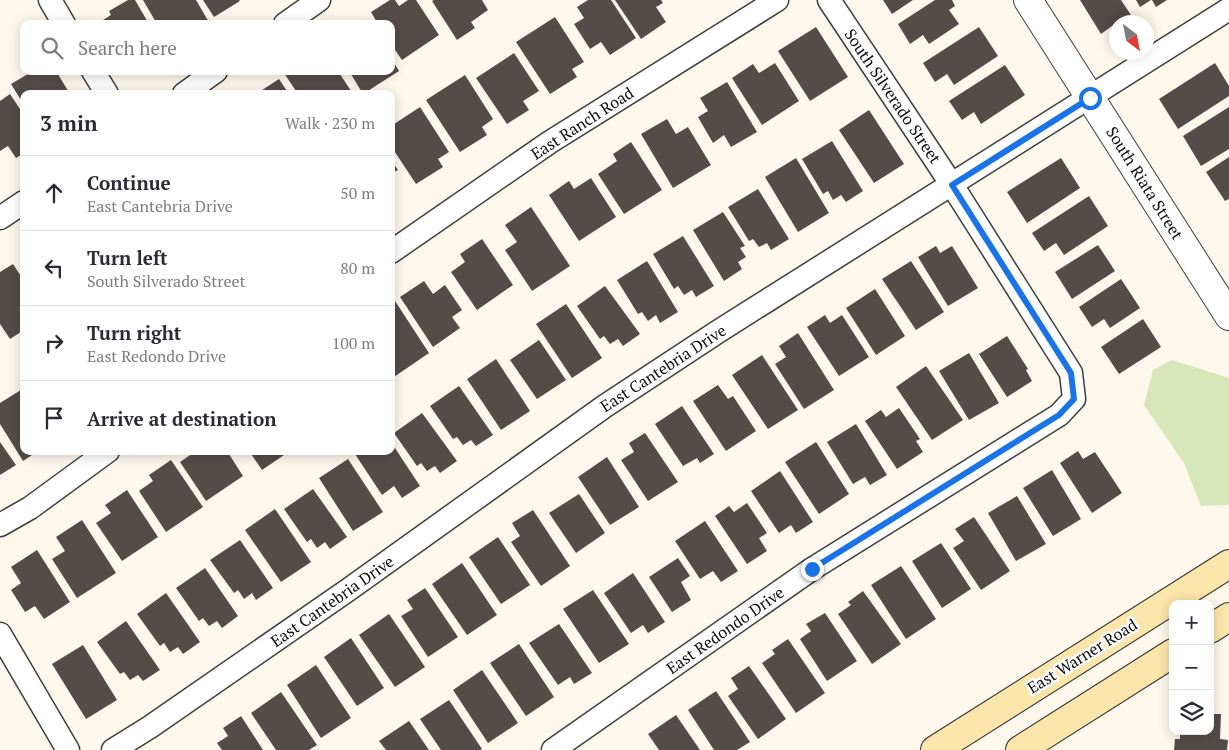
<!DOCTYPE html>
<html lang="en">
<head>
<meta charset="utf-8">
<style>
	:root { --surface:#fff; --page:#f7f7f7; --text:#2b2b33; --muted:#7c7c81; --line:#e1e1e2 }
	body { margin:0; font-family:"PT Serif",serif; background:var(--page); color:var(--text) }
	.controls { position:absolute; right:15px; bottom:15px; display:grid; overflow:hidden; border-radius:10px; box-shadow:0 2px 12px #0003 }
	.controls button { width:45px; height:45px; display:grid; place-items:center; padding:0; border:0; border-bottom:1px solid var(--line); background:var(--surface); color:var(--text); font:25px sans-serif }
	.compass { position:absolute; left:1109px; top:15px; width:45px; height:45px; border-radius:50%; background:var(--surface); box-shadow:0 2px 12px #0003; rotate:148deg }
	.stop { position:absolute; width:15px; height:15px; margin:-11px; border:4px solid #1a73e8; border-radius:50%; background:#fff }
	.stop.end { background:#1a73e8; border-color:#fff; box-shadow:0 1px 5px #0008 }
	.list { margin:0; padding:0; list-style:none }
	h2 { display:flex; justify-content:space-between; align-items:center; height:65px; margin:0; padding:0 20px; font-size:21px }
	h2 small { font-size:16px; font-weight:400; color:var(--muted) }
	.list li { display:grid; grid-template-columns:32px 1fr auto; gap:15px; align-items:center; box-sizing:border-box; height:75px; padding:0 20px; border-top:1px solid var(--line) }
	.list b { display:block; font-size:19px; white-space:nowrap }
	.list p { margin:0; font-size:16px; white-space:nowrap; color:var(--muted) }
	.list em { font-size:16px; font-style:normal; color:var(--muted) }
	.icon { flex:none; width:28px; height:28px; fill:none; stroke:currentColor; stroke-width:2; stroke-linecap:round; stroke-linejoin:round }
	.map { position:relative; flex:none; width:1229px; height:750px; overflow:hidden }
	.search { position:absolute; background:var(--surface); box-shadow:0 2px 12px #0003; left:20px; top:20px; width:375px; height:55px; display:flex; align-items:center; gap:12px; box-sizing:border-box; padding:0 18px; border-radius:10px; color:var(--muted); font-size:19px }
	.panel { position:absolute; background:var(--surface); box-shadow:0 2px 12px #0003; left:20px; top:90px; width:375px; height:365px; border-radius:10px }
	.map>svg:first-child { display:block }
	.green { fill:#d7e6b8 }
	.building { fill:#544c49 }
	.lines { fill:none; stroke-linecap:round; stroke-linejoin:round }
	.minor-casing { stroke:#3f3f3f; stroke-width:25 }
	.tertiary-casing { stroke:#3f3f3f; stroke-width:30 }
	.secondary-casing { stroke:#2e2e2e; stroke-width:30 }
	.minor { stroke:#fff; stroke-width:22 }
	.tertiary { stroke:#fff; stroke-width:28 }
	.secondary { stroke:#fae6aa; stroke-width:28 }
	.route { stroke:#1a73e8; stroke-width:6 }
	.labels { text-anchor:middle; stroke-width:5; stroke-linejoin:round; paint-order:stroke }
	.street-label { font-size:16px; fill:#0c0c0c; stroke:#fff }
</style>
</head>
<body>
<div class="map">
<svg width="1229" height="750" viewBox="0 0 1229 750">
	<rect width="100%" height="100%" fill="#fef8ec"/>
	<path class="green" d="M1172 360 1229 378V505L1201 506 1184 463 1144 405 1153 370Z"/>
	<path class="building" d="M128 0H135L149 24H102L100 22 111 15 109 11Z
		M143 0H196L210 24H157Z
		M203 0H239L240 1 214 17Z
		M390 0H395L399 6 408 0H416L439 35 402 60 391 44V24H378L371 12Z
		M434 0H482L488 10 471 22 475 28 457 40 432 1Z
		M588 0H611L636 38 610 55 601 42 590 49 574 24 584 18 577 7Z
		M615 0H661L663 3 656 7 666 22 641 39Z
		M883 0H913L892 14Z
		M935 0H952L955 6 949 10 959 24 929 44 923 35 910 44 898 24Z
		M1080 0H1121L1135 21 1132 22H1116V33L1112 26 1101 34Z
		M1136 0H1151L1140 7Z
		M1152 0H1167L1156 7Z
		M555 17 584 62 572 69 577 77 550 94 516 42Z
		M816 27 848 77 810 101 778 51Z
		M979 27 998 56 954 85 947 74 935 82 923 63Z
		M514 53 539 91 523 101 529 110 507 124 476 78Z
		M391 58 399 71 363 94 349 71H391Z
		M775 63 799 101 762 125 732 78 753 64 759 73Z
		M1215 63 1229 86V96L1178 129 1159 99Z
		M1005 65 1025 95 981 124 974 112 962 120 949 101Z
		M33 71H56L70 94H24V105L11 84Z
		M286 71H338L353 94H298L284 73Z
		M465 75 493 119 482 127 487 135 460 152 426 100Z
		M279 79 289 94H256Z
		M727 82 757 132 731 147 724 135 713 143 698 117 708 111 700 98Z
		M10 94 24 115V153L16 158 8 146 0 151V101Z
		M420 107 449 152 438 159 443 167 416 184 391 146V126Z
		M1229 107V149L1201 166 1183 136Z
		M869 110 904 164 874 183 839 130Z
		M667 119 676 134 688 127 711 165 673 188 641 134Z
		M832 141 863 191 846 202 841 195 833 200 828 191 823 194 802 159Z
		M631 142 662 190 624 214 598 174 617 161 613 154Z
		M1229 157V199L1225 201 1206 172Z
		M796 158 829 213 798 232 765 177Z
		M1061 158 1080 188 1027 223 1007 192Z
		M391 160 398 170 391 174Z
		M591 178 616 217 579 241 549 195 569 181 574 189Z
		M758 189 789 239 771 250 767 243 759 247 753 239 749 241 728 207Z
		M1089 196 1108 226 1064 255 1056 243 1044 251 1032 233Z
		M531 207 570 266 532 291 505 250 517 242 505 225Z
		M723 212 745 246 740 248 746 257 738 262 742 269 724 281 693 230Z
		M683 236 714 286 696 297 692 290 684 295 678 286 674 289 653 254Z
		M482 239 513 285 477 310 451 272 465 262 460 254Z
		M1098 245 1115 271 1072 299 1055 272Z
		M936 246 940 253 952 246 978 288 948 306 918 257Z
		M647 261 678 312 660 323 656 315 648 321 642 312 638 314 617 280Z
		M911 261 944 312 916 330 882 279Z
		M13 264 24 281V330L10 339 0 324V272Z
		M1121 279 1140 308 1110 328 1104 319 1092 327 1079 307Z
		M424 281 433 294 445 285 462 310 452 317 460 328 433 347 400 297Z
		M605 286 640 334 623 346 618 339 610 344 604 336 600 339 577 306Z
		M875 289 905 336 876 355 846 308Z
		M395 301 429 353 391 379V304Z
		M566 304 602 358 572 378 536 324Z
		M825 315 830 323 842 315 869 357 839 376 807 327Z
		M1143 319 1161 347 1119 374 1101 347Z
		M798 333 834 390 804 409 775 364 786 357 779 346Z
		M1007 336 1028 369 1026 370 1032 381 1007 397 979 354Z
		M539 340 566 380 537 399 510 360Z
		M969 353 999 403 969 420 939 371Z
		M762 355 798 410 768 429 732 375Z
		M496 359 530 411 501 430 467 379Z
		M926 366 963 420 932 440 896 387Z
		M718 385 728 399 733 396 756 431 726 451 693 401Z
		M459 386 493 435 476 446 471 440 463 445 457 437 453 439 430 406Z
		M24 388V451H38L23 461 0 424V403Z
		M682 406 714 454 700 463 697 458 683 466 655 424Z
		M899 408 920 439 916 441 923 452 897 469 865 421 881 410 886 417Z
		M422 413 457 461 440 473 435 466 427 471 421 463 417 466 394 433Z
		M856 424 887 475 870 485 865 477 853 484 827 442Z
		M645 433 678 482 648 501 621 460 634 452 629 443Z
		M0 442 16 465 0 475Z
		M391 442 420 486 402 498 394 486 382 495 353 451H391Z
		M816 442 849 494 819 514 785 462Z
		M196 451H227L243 476 206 501 180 462Z
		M249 451H290L262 470Z
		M1078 451 1083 459 1095 452 1122 493 1092 513 1060 463Z
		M607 457 639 507 610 525 578 477Z
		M348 459 383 512 353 531 319 478Z
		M171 460 203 507 166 532 139 491 153 481 149 475Z
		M1052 470 1081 519 1053 536 1023 488Z
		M780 471 813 522 796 533 791 525 779 533 751 491Z
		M313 489 347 537 330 549 325 542 317 548 311 539 307 542 284 509Z
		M127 490 158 537 122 561 96 523 111 513 105 505Z
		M579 494 605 533 576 553 549 513Z
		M1017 496 1046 544 1016 561 988 513Z
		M747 503 767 533 759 538 767 551 747 564 715 516 729 506 734 512Z
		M275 509 311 562 281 582 245 530Z
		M533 510 570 566 541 586 511 542 520 536 512 523Z
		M974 517 1010 571 981 590 953 548 964 541 955 529Z
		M82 520 116 573 77 598 52 559 65 551 56 537Z
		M705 521 738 571 721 582 713 571 700 579 675 541Z
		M498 537 530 585 501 604 469 557Z
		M240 540 273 588 256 600 252 593 244 599 238 590 234 593 210 560Z
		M941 543 971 589 942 608 912 561Z
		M37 550 70 602 44 619 35 606 25 612 11 590 21 583 11 567Z
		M678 558 690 576 681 582 691 600 672 612 649 577Z
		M462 563 497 615 467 635 432 584Z
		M901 566 936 619 906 639 871 585Z
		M205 568 238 616 222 628 217 621 209 626 203 618 199 621 176 588Z
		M633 573 665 622 648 633 643 625 631 633 604 593Z
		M425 588 458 637 428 657 401 616 413 609 407 600Z
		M593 590 629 644 599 663 563 609Z
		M863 591 901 644 872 664 838 614 851 605 848 602Z
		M166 593 200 642 183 654 178 647 170 652 164 643 160 646 137 614Z
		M825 613 857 661 827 681 800 639 811 631 806 624Z
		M389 614 425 667 395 687 359 635Z
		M126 621 160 670 143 681 138 675 130 680 124 672 120 674 97 642Z
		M559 624 592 673 574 684 570 677 558 685 529 643Z
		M351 638 384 688 357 706 324 657Z
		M788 639 825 693 796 713 762 663 775 654 772 650Z
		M519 644 554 697 526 716 490 663Z
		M83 645 117 700 86 719 52 664Z
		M316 665 351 718 321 738 287 685Z
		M749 666 786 719 758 739 728 696 738 689 731 678Z
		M482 670 518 723 488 743 453 690Z
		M716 691 750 742 737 750H714L688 710Z
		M281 692 317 745 309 750H276L251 713Z
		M449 700 482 749 480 750H441L420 719Z
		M1210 714H1221L1220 739 1228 740 1227 750H1174L1175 739H1180V731H1210Z
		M676 715 700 750H659L648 734Z
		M241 716 263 750H222L217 743 228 736 223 728Z
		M409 721 429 750H386L379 741Z"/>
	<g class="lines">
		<g class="minor-casing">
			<path id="minor" d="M50 0 64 24
				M285 24 319 0
				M93 71 107 94
				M184 94 216 71
				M0 218 24 202
				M391 252 550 142 777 0
				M0 525 30 508 108 451
				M0 634 68 750
				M113 750 150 727 348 590 605 406 719 331 1229 9
				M553 750 812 569 1059 415 1074 399 1071 373 952 185 829 0"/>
		</g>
		<g class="tertiary-casing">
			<path id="tertiary" d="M1028 0 1229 316"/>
		</g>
		<g class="secondary-casing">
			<path id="secondary" d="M1210 629 1229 617
				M935 750 1229 564
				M1020 750 1173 653"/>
		</g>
		<use href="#minor" class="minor"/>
		<use href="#tertiary" class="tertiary"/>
		<use href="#secondary" class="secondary"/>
	</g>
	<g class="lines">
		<path class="route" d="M812 569 1059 415 1074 399 1071 373 952 185 1090 98"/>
	</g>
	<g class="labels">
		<g class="street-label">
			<text transform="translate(893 96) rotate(56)" y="6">South Silverado Street</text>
			<text transform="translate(582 123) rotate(-33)" y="6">East Ranch Road</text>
			<text transform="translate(1145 183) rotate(58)" y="6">South Riata Street</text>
			<text transform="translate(663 368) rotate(-33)" y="6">East Cantebria Drive</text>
			<text transform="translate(332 601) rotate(-35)" y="6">East Cantebria Drive</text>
			<text transform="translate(725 630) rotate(-35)" y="6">East Redondo Drive</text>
			<text transform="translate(1082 656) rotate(-32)" y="6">East Warner Road</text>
		</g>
	</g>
</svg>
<div class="controls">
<button>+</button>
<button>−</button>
<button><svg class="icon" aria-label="layers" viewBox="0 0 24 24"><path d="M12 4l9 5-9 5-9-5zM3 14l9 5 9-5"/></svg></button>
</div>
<svg class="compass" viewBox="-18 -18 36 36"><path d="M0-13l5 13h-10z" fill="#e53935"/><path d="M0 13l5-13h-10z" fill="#7c7c81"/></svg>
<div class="stop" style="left:1090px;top:98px"></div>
<div class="stop end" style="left:812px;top:569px"></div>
<div class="search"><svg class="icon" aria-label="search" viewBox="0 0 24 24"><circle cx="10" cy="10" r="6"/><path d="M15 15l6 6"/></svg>Search here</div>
<section class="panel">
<h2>3 min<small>Walk · 230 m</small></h2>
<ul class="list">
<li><svg class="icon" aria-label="ahead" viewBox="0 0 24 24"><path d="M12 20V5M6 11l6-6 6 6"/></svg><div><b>Continue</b><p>East Cantebria Drive</p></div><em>50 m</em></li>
<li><svg class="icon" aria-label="left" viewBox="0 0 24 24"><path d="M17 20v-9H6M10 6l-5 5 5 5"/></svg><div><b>Turn left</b><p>South Silverado Street</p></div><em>80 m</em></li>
<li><svg class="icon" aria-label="right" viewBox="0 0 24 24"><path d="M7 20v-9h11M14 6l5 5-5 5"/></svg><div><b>Turn right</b><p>East Redondo Drive</p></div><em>100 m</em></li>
<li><svg class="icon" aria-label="arrive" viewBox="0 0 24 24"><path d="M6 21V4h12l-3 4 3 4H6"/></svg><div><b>Arrive at destination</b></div></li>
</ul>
</section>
</div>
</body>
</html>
